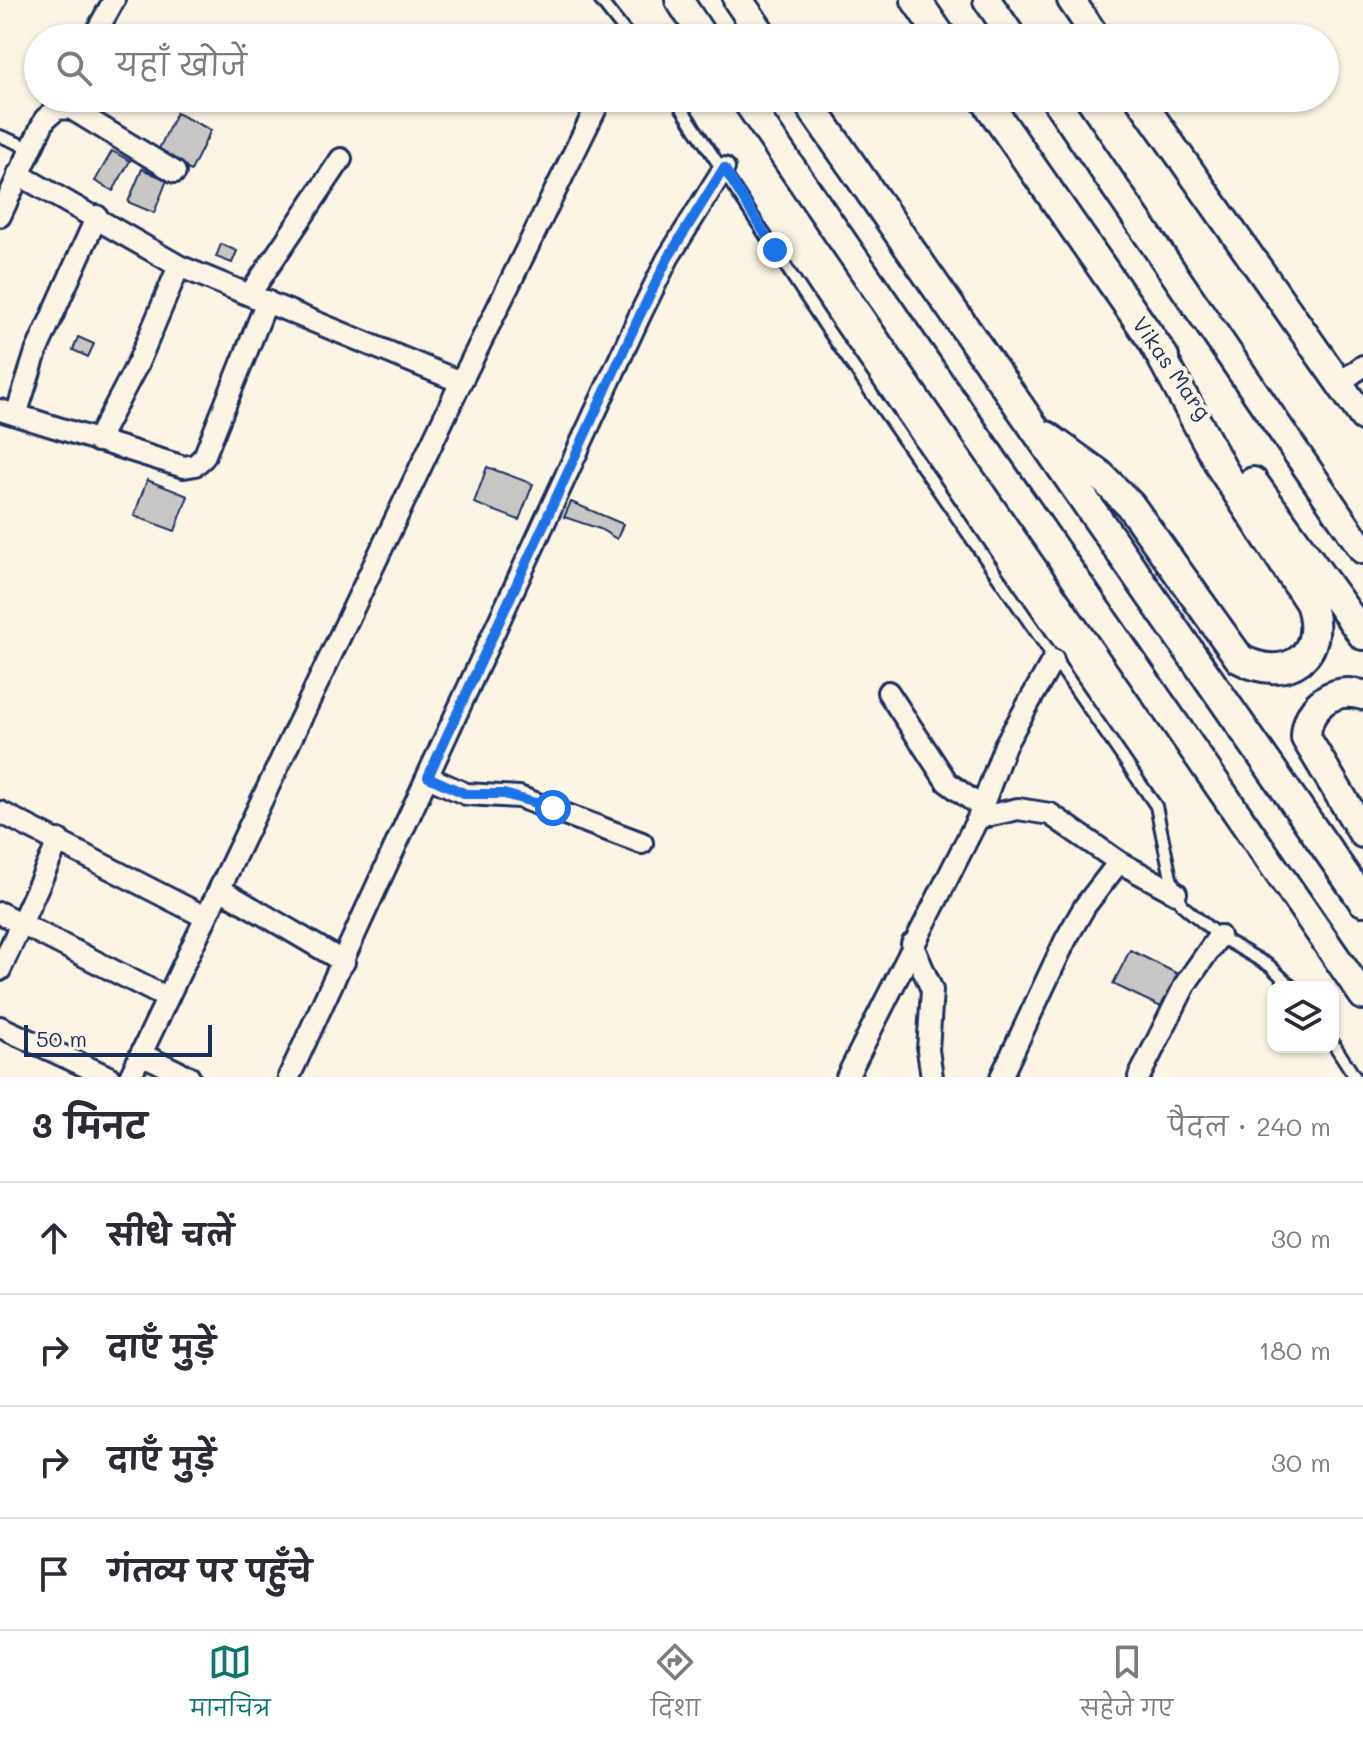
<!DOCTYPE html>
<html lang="hi">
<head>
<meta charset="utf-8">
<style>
	:root { --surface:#fff; --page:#f7f7f7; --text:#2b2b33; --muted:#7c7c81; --line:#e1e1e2; --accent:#0f766e }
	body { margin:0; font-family:Mali,"Playpen Sans Deva",sans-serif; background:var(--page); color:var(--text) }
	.controls { position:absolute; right:24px; bottom:24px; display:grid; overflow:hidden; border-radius:16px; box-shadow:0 2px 6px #0004 }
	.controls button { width:72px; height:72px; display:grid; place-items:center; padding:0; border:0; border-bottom:2px solid var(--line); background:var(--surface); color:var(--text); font:40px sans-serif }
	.scale { position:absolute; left:24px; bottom:20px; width:188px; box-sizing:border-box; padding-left:8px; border:4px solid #1b2f5e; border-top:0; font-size:22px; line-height:28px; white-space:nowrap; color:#1b2f5e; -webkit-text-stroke:6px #fcf5e5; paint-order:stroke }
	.stop { position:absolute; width:24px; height:24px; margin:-18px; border:6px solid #1a73e8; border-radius:50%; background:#fff }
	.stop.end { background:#1a73e8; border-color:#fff; box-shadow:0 2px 8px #0008 }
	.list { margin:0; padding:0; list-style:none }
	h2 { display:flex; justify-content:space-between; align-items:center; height:104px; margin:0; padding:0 32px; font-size:34px }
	h2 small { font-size:26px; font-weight:400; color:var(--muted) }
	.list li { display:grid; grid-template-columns:52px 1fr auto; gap:24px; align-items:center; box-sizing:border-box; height:112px; padding:0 32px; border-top:2px solid var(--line) }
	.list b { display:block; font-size:30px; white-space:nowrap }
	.list em { font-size:26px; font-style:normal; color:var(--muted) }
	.icon { flex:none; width:44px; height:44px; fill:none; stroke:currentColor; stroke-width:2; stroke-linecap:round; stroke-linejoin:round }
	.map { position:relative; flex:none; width:1363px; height:1077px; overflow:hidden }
	.search { position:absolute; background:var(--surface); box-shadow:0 2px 6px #0004; left:24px; right:24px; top:24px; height:88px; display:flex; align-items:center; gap:20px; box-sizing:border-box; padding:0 28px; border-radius:44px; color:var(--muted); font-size:30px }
	.sheet { height:552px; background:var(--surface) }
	nav { display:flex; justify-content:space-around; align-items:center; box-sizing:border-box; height:112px; border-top:2px solid var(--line); background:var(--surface); font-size:22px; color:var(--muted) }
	nav a { display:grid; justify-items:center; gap:4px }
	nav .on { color:var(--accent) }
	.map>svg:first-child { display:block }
	.building { fill:#c8c7c6; stroke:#1b2f5e; stroke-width:2 }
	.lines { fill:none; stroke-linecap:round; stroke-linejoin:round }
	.service-casing { stroke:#1b2f5e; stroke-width:16 }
	.minor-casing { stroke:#1b2f5e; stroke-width:26 }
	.tertiary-casing { stroke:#1b2f5e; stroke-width:32 }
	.secondary-casing { stroke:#1b2f5e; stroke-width:34 }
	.service { stroke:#fcf5e5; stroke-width:10 }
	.minor { stroke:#fcf5e5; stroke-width:20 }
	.tertiary { stroke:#fcf5e5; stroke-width:26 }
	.secondary { stroke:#fcf5e5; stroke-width:28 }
	.route { stroke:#1a73e8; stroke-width:10 }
	.labels { text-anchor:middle; stroke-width:8; stroke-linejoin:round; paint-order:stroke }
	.street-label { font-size:22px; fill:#1b2f5e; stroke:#fcf5e5 }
</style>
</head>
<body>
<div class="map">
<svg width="1363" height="1077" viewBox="0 0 1363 1077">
	<rect width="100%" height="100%" fill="#fcf5e5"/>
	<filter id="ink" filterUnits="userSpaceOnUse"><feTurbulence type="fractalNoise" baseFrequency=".0125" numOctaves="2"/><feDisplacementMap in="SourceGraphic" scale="16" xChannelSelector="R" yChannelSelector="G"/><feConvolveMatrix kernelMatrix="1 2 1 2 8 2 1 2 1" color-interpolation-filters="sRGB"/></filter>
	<g filter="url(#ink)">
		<path class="building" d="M176 113 211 130 191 171 157 153Z
			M112 151 130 161 113 191 95 181Z
			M142 169 167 180 154 213 128 202Z
			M221 244 237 251 232 263 216 257Z
			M78 337 94 344 88 357 73 350Z
			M487 467 533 484 519 520 474 503Z
			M147 480 188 496 175 531 134 516Z
			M571 502 623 524 617 539 600 529 564 517Z
			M1130 950 1180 975 1163 1008 1113 984Z"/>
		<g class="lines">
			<g class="service-casing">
				<path id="service" d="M600 0 630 38
					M675 98 825 326 1156 806 1171 878 1182 905 1220 937 1270 966 1292 987
					M0 136 30 148
					M1333 1043 1355 1077"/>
			</g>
			<g class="minor-casing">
				<path id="minor" d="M93 38 114 0
					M18 174 179 266 461 382
					M0 216 45 119 57 109 70 108 175 172
					M250 294 341 159
					M1338 384 1363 366
					M0 410 184 467 195 465 204 457 267 301
					M16 415 36 352 97 216
					M97 441 138 363 179 266
					M888 692 947 782 981 807
					M428 777 466 794 519 797 642 843
					M0 812 205 917
					M978 818 1018 809 1050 814 1119 862 1176 893
					M220 889 344 962
					M0 913 167 998
					M912 944 932 990 928 1050 932 1077
					M0 970 59 840
					M0 1027 109 1077
					M141 1054 189 1077
					M130 1077 461 382 601 98
					M289 1077 639 317 668 258 724 168
					M847 1077 978 818 1005 745 1053 660
					M1001 1077 1066 939 1085 906 1119 862
					M1139 1077 1186 983 1219 936"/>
			</g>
			<g class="tertiary-casing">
				<path id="tertiary" d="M679 0 704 38
					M987 0 1013 38
					M1071 0 1097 38
					M744 98 1363 996
					M1054 98 1363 550
					M1139 98 1363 417"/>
			</g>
			<g class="secondary-casing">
				<path id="secondary" d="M738 0 764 38
					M916 0 942 38
					M805 98 1363 901
					M984 98 1164 357
					M1046 436 1099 474 1130 505 1240 659C1287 684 1328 656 1310 603L1222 469 1153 341
					M1253 482 1363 635
					M1363 695C1332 686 1306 707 1306 738L1363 833"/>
			</g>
			<use href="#service" class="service"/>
			<use href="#minor" class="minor"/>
			<use href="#tertiary" class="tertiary"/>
			<use href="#secondary" class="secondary"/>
		</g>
	</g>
	<g class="lines" filter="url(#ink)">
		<path class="route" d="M553 808 504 794H466L428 777 639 317 668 258 724 168 775 250"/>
	</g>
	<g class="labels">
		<g class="street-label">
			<text transform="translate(1172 368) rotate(55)" y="8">Vikas Marg</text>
		</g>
	</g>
</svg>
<div class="controls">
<button><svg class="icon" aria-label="layers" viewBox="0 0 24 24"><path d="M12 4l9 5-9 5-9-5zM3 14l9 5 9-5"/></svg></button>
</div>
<div class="scale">50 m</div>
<div class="stop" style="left:553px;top:808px"></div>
<div class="stop end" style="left:775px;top:250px"></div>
<div class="search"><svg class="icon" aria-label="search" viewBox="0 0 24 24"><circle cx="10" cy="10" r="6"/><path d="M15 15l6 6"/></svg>यहाँ खोजें</div>
</div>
<section class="sheet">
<h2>3 मिनट<small>पैदल · 240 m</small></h2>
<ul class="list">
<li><svg class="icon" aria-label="ahead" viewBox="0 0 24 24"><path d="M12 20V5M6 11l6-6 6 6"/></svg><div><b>सीधे चलें</b></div><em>30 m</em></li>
<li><svg class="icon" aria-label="right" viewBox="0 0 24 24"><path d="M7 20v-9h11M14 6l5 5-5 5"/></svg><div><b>दाएँ मुड़ें</b></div><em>180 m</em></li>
<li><svg class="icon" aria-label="right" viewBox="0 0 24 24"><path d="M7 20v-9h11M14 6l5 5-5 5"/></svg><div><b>दाएँ मुड़ें</b></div><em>30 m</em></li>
<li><svg class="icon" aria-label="arrive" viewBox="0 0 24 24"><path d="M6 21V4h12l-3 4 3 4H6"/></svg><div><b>गंतव्य पर पहुँचे</b></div></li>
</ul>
</section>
<nav>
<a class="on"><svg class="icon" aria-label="map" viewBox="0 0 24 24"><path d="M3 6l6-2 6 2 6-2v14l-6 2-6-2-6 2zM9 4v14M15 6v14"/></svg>मानचित्र</a>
<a><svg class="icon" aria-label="directions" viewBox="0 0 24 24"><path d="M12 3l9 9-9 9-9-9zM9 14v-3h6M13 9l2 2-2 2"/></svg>दिशा</a>
<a><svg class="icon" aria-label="saved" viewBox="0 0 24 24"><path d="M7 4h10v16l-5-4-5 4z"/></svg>सहेजे गए</a>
</nav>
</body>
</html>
